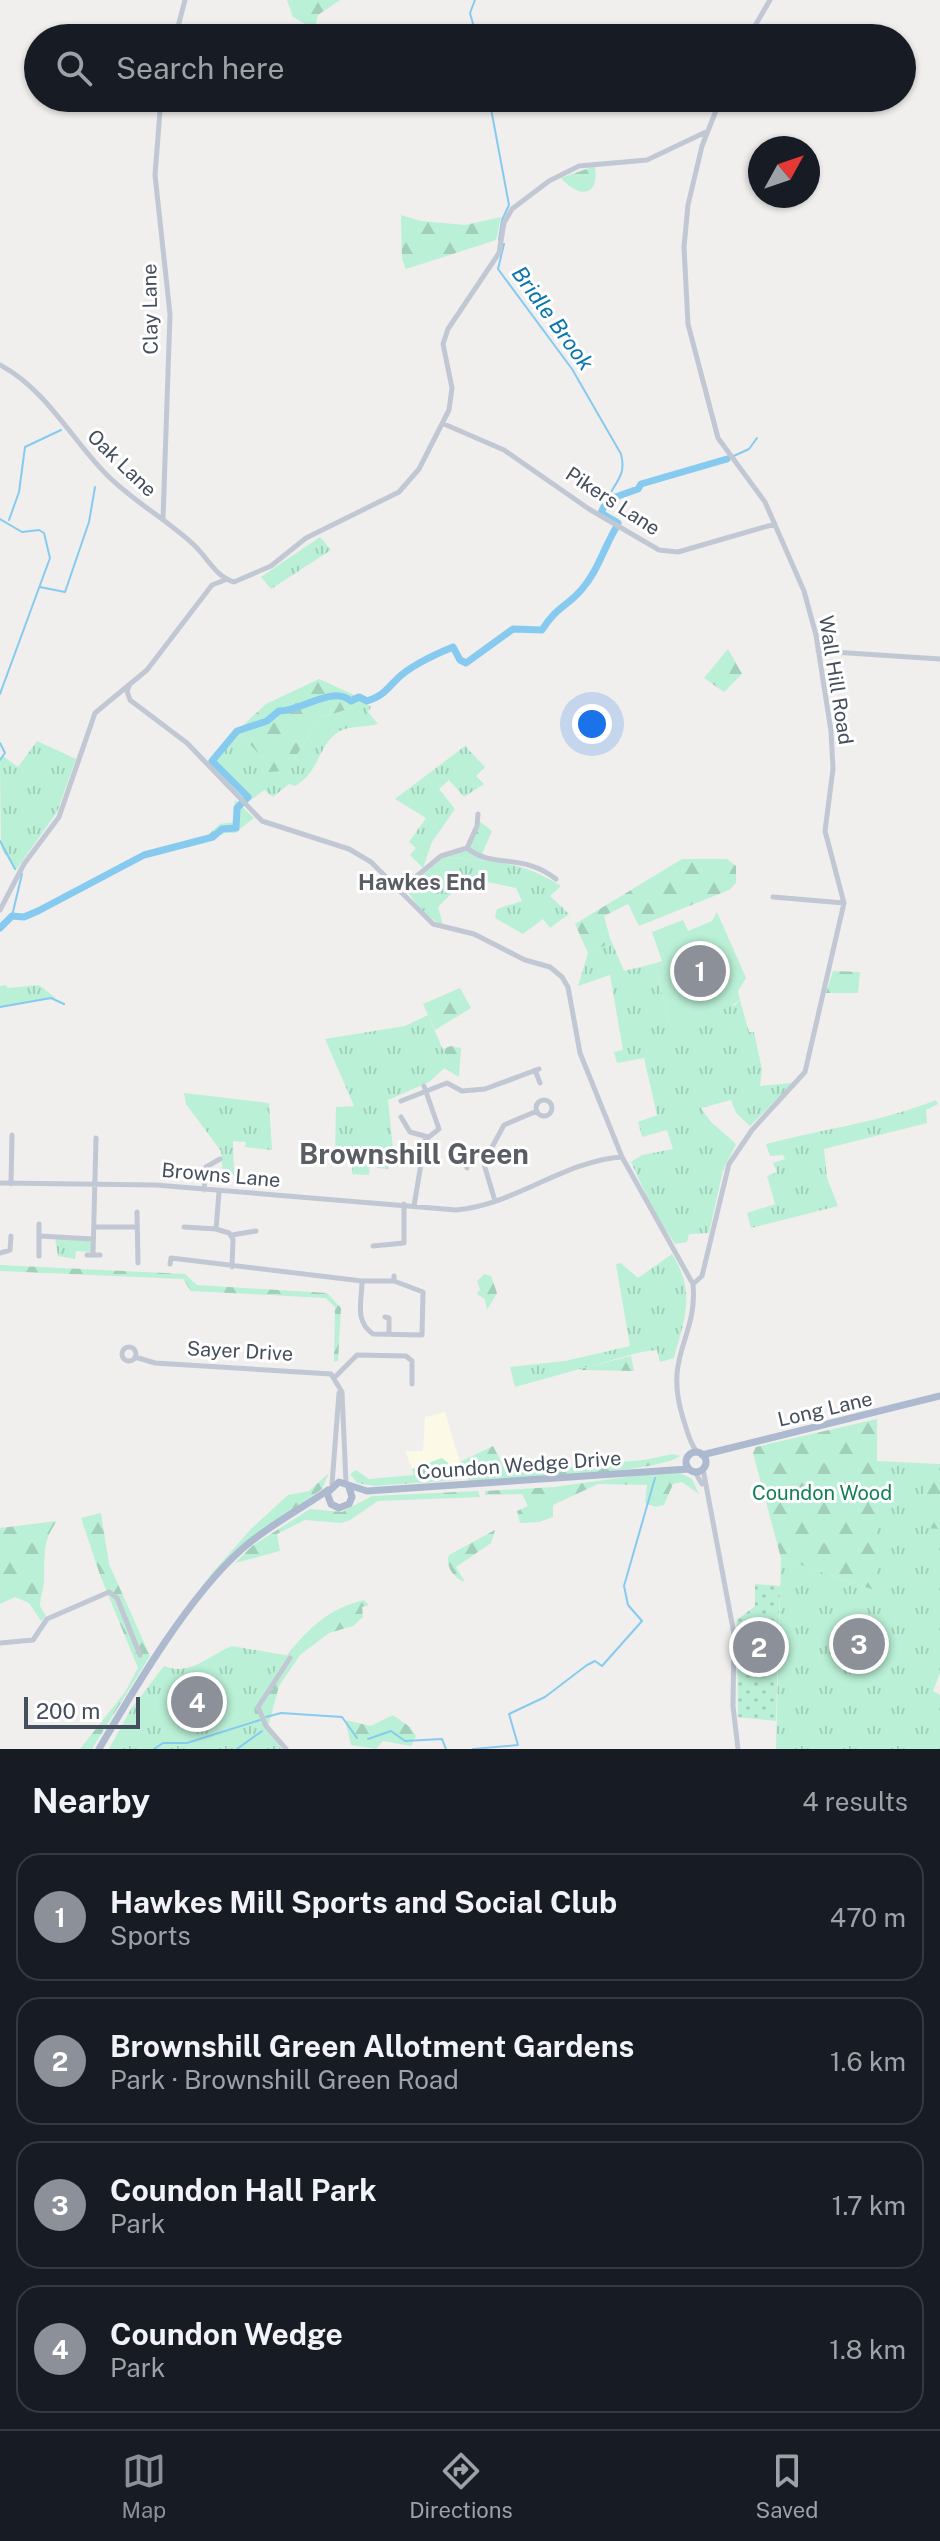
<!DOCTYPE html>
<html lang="en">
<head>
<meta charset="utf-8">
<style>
	:root { --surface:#171b24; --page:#20242c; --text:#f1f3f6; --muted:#9ea1a6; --line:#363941; --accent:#8c9099 }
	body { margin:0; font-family:"Public Sans",sans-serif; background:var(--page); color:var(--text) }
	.compass { position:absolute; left:748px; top:136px; width:72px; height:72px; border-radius:50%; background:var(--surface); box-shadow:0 2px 6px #0004; rotate:50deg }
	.scale { position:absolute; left:24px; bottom:20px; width:116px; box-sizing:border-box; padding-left:8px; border:4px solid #454e5c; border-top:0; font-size:22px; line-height:28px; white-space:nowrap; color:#454e5c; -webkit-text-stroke:6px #fff; paint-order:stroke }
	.you { position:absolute; left:592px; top:724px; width:28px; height:28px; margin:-20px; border:6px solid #fff; border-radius:50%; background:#1a73e8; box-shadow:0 0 0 12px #1a73e833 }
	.badge { display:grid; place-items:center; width:52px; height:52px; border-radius:50%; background:var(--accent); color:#fff; font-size:26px; font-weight:700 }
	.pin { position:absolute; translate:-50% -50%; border:4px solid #fff; box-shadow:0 2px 8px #0006 }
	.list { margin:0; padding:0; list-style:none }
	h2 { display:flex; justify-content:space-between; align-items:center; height:104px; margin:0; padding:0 32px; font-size:34px }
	h2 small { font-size:26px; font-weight:400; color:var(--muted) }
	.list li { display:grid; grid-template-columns:52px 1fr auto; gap:24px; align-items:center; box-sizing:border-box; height:128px; margin:0 16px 16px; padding:0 16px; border:2px solid var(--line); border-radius:24px }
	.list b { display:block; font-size:30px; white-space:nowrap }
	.list p { margin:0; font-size:26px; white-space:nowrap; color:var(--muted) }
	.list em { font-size:26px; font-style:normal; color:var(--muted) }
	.icon { flex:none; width:44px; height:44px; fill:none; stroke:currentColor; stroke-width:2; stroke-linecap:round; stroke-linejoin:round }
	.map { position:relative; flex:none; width:940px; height:1749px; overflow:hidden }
	.search { position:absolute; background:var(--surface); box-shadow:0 2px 6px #0004; left:24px; right:24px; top:24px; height:88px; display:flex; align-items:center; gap:20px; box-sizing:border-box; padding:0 28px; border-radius:44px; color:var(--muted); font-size:30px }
	.sheet { height:680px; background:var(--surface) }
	nav { display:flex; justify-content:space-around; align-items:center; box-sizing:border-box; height:112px; border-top:2px solid var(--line); background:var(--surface); font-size:22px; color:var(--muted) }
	nav a { display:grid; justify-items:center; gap:4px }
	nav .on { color:var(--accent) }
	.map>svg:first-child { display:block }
	.commercial { fill:#fcf9e6 }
	.grass { fill:url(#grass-tufts) }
	.forest { fill:url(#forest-firs) }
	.garden { fill:url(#garden-dots) }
	.pitch { fill:#baf0d6 }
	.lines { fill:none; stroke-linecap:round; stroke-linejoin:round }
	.stream { stroke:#86cbef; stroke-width:2 }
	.river { stroke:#86cbef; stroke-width:7 }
	.minor { stroke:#c1c8d4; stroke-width:5 }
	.major { stroke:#acb9ce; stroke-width:7 }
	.labels { text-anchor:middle; stroke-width:6; stroke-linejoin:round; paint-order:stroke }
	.street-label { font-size:20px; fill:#454e5c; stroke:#fff }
	.park-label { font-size:20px; fill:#148058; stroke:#fff }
	.water-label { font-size:22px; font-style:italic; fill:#0775ad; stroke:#fff }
	.neighbourhood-label { font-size:22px; font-weight:bold; fill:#5a5d63; stroke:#fff }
	.district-label { font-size:28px; font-weight:bold; fill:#5a5d63; stroke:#fff }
</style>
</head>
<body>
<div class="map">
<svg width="940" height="1749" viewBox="0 0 940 1749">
	<defs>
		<pattern id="grass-tufts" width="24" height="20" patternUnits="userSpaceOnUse" patternTransform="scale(2)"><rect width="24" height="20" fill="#baf0d6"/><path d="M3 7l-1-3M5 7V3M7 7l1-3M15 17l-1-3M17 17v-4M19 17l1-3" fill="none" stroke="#a1cfba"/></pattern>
		<pattern id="forest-firs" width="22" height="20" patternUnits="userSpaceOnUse" patternTransform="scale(2)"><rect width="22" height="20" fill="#baf0d6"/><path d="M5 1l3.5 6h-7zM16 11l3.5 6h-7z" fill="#a1cfba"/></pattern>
		<pattern id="garden-dots" width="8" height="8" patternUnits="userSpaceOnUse" patternTransform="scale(2)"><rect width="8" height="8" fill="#baf0d6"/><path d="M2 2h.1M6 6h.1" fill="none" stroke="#a1cfba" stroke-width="1.8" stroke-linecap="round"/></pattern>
	</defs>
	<rect width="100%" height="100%" fill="#f1eeee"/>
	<path class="commercial" d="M445 1412 464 1476 458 1480 453 1467 442 1458 412 1469 405 1451H423L425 1417Z"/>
	<path class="grass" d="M320 537 331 550 271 589 261 577Z
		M359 697 371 707 368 712 378 724C367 727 348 726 340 731 318 743 321 771 295 786L289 784 273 797 264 790 247 803 212 761 237 731 261 756 269 771 293 761 320 718 355 707Z
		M37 741 76 759 57 812 16 870 1 848 0 760 3 756 18 767Z
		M465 746 485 767 476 776 484 784 464 797 449 780 439 789 455 809 432 842 423 868 410 855 416 848 409 842 426 818 395 799Z
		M444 857C491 862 518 859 561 886L550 896 569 914 550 928 543 919 523 934 495 918 497 909 522 901 516 888 483 881 482 891 452 893 438 907 443 925C425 917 417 905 406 889Z
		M610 938 624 971 656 963 668 1023 735 1005 740 1000 749 1032H754L762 1070 760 1086 793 1083 750 1126 736 1113 731 1100 701 1108 710 1121 736 1144 723 1170 709 1233 689 1234 687 1242 675 1244 654 1212 631 1162 642 1155 673 1149 667 1130 642 1137 638 1122 657 1115 644 1058 617 1063 614 1052 623 1050 610 975 578 986 588 953 603 946Z
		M6 985 8 988 39 985 56 998 0 1007V986Z
		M428 1015 449 1064 429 1082 388 1100 393 1150 388 1169 377 1168V1161H370L369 1175 352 1174V1158L335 1157 336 1107 354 1106 325 1039 405 1026Z
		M184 1093 269 1103 272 1150 245 1147 246 1142 233 1141 234 1175H223L221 1151 186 1104Z
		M936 1100 938 1104 926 1110 927 1123 824 1149 827 1178 838 1206 751 1228 747 1213 775 1204 767 1176 777 1172 773 1163 785 1159 783 1155 770 1156 766 1144C823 1129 881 1122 936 1100Z
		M55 1238 91 1241 92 1252 76 1251 75 1259 58 1256Z
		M672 1254C696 1292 685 1317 674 1358L660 1362 657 1350 641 1352 515 1387 510 1367 565 1361 630 1346 616 1264 621 1263 638 1278Z
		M877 1461 940 1464V1673L933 1691 940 1695V1749H776L781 1558 877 1591Z
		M232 1646 290 1656 256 1716 282 1749H109L131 1709 164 1666C190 1677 209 1655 232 1646Z"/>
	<path class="forest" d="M287 0H340L318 15 315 26 310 27 293 17Z
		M595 166C600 197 579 199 561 178Z
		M401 215 421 221 465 225 501 217 496 240 406 269 402 259Z
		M728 649 742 674 724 692 704 678Z
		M319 679 359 697 355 707 320 718 293 761 281 771 269 772 261 756 237 731 266 704Z
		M235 800 254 818 235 833H225L210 840 208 835 220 824 234 822Z
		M479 821 492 831 482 854 487 861 444 857 467 850Z
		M682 859H727L736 866V883L729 890 639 926 628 904 604 916 610 938 604 946 588 953 575 924Z
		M833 971 860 972 858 993H826Z
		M460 988 471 1008 435 1030 423 1004Z
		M451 1046 461 1048 459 1077 444 1068 449 1064 443 1049Z
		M0 1265 185 1274 197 1285 327 1293 341 1308 338 1361 334 1362 335 1307 326 1298 191 1291 183 1279 0 1271Z
		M484 1274 491 1276 497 1293 487 1310 485 1299 477 1294 480 1289 477 1281Z
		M631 1356 634 1371 581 1370 583 1368Z
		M877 1419V1591L781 1558 753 1453 756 1447Z
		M493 1446 505 1469 511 1472 644 1460 673 1454 680 1456C655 1474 508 1478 469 1481L460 1462Z
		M442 1458 453 1467 458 1480 374 1486 357 1483 350 1474 356 1470 369 1479 414 1475 412 1469Z
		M329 1473 322 1489 239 1548 161 1642 212 1573 251 1529 288 1495 309 1491Z
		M655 1473H680L692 1479 699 1494 682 1482 673 1484 664 1505 656 1507 645 1503 647 1485 598 1484 553 1505V1517L539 1522 520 1523 517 1511 528 1506 522 1494 485 1495V1491L554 1487Z
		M940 1473V1529L924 1528 923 1476Z
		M478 1491 480 1497 378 1501 350 1520 341 1523 305 1520 277 1534 280 1551 235 1563 252 1546 310 1509 342 1512 372 1496Z
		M101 1513 109 1564 150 1656 92 1749H80L125 1692 138 1668 100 1575 81 1518Z
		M57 1521C42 1541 45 1555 44 1579 44 1588 40 1597 40 1606L46 1616 41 1621 29 1603 15 1597 0 1604V1528Z
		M495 1530 491 1543 456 1567 465 1582C454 1579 445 1566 449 1555Z
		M364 1600 369 1605 362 1607 363 1617 353 1626 329 1633 300 1655 279 1686 267 1731C263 1726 257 1720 255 1714 250 1695 277 1668 289 1656L287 1655C310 1627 328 1609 364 1600Z
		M393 1715 410 1727 416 1736 411 1746 383 1741 376 1749 351 1745 345 1720 371 1726Z"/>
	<path class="garden" d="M755 1584 780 1586 776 1721 738 1717 737 1620 755 1606Z"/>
	<path class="pitch" d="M717 912 746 978 738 991 740 1000 728 1008 668 1023 656 963 662 961 652 932 683 920 688 931 712 921Z
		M237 1674 249 1710 188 1731 176 1695Z"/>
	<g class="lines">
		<path class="stream" d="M475 0 470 13 477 38
			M489 98 509 205 502 220 499 240
			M504 244 498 269 572 369 621 454C627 476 614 483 607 500
			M727 459 749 449 757 438
			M0 519 22 532 39 530 44 533 50 558 0 694
			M9 520 19 492 25 447 61 430
			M40 587 65 592 89 522 95 487
			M0 743 5 753 0 760
			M0 841 15 869
			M12 916 22 874
			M0 1007 51 998 64 1004
			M266 1717 281 1713 342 1717 357 1738
			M368 1739 391 1731 405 1741 442 1739 446 1749
			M154 1749 163 1743H187L260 1720
			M237 1749 262 1731
			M473 1749 518 1745 509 1714 545 1697 587 1665 595 1661 602 1666 642 1621 628 1605 624 1586 655 1478"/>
		<path class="river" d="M618 523 601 513 607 500 638 489 641 484 727 459
			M0 928 12 916 24 917 38 911 144 855 213 837 222 829 236 828 237 808 248 797 212 761 237 731 267 721 279 711C302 711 332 685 351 701L359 697 367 701C383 696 386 690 397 679 410 666 436 654 453 647L460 660 466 663 513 629 542 630C557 606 567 607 582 589 598 571 604 547 617 526"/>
		<path class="minor" d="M175 38 185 0
			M748 38 770 0
			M161 98 155 175 170 314 163 519
			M0 365C47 390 70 438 107 475 134 502 166 519 194 545 207 557 216 577 234 582L271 566 306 538 399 492 419 469 449 410 452 388 443 344 448 329 499 253 504 223 512 209 549 181 579 166 647 160 708 131
			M444 424 504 450 589 509 659 550 678 552 775 524
			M818 651 940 659
			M129 686 127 691 130 700 187 743 262 821 349 849 371 862 433 924 474 934 525 960 550 967 562 977 568 987 580 1053 622 1157 693 1284C698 1338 663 1354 683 1418 687 1430 689 1442 697 1452
			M467 848C492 869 522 852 556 879
			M399 891 441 856 467 848 477 826 478 814
			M773 897 844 903
			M0 910 24 864 59 817 95 713 147 670 212 585 225 580
			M535 1070 540 1083
			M536 1108a8 8 0 1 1 16 0a8 8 0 1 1-16 0Z
			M401 1101 447 1083 462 1091 485 1089 539 1069
			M401 1117 410 1132 428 1137
			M481 1154 491 1149 504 1125 537 1111
			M467 1168 465 1160 481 1154 495 1201
			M0 1183 156 1185 456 1210C515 1205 563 1161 622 1157
			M11 1184 12 1135
			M204 1190 206 1167 220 1159
			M219 1192 216 1229 229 1233 233 1239 232 1267
			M414 1206 425 1140 439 1129 424 1086
			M137 1212 138 1263
			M94 1227H137
			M184 1227 216 1229
			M232 1235 256 1231
			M40 1236 93 1239
			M373 1246 404 1243V1204
			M0 1253 10 1250 11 1236
			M87 1255H100
			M93 1255 96 1138
			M39 1256V1224
			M170 1264 171 1258 362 1281C362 1301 354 1321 373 1334L422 1335 423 1292 394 1281
			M362 1281H394V1276
			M693 1284 702 1276 729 1164 752 1130 805 1072 844 903 825 831 833 769 831 731 816 635 804 591 765 502 718 438 688 324 684 247 688 205 702 146 721 98
			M385 1317 389 1318V1334
			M122 1354a7 7 0 1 1 14 0a7 7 0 1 1-14 0Z
			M135 1357 155 1363 331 1374 342 1392 346 1483
			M335 1377 357 1355 406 1356 412 1361V1384
			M703 1469 734 1634 733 1706 738 1749
			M695 1472 702 1484
			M332 1484 339 1393
			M0 1643 33 1640 47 1619 109 1592 117 1598 140 1655
			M286 1749 266 1726 258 1707 290 1658"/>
		<path class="major" d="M686 1462a10 10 0 1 1 20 0a10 10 0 1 1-20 0Z
			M702 1455 940 1396
			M349 1487 352 1497 349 1504 339 1508 331 1504 327 1493 339 1482 367 1491 688 1469
			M99 1749C136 1686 188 1597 242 1549 269 1525 300 1510 328 1490"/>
	</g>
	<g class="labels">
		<g class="street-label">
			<text transform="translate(150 309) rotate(-91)" y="7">Clay Lane</text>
			<text transform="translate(122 463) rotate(44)" y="7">Oak Lane</text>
			<text transform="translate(613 501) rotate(33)" y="7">Pikers Lane</text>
			<text transform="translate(836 680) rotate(81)" y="7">Wall Hill Road</text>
			<text transform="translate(221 1175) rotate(5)" y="7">Browns Lane</text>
			<text transform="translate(240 1351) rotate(3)" y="7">Sayer Drive</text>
			<text transform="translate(825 1409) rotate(-13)" y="7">Long Lane</text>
			<text transform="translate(519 1465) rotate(-4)" y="7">Coundon Wedge Drive</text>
		</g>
		<g class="park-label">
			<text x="822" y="1500">Coundon Wood</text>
		</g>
		<g class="water-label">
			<text transform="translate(553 318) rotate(54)" y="8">Bridle Brook</text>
		</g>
		<g class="neighbourhood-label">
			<text x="422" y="890">Hawkes End</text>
		</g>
		<g class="district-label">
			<text x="414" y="1164">Brownshill Green</text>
		</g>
	</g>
</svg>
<svg class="compass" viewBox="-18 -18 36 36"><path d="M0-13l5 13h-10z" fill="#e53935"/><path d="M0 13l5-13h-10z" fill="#9ea1a6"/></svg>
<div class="scale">200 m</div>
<div class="you"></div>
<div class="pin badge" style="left:700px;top:971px">1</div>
<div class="pin badge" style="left:759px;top:1647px">2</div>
<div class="pin badge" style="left:859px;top:1644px">3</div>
<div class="pin badge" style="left:197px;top:1702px">4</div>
<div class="search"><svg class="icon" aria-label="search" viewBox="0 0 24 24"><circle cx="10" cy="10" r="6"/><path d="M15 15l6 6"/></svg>Search here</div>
</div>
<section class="sheet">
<h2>Nearby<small>4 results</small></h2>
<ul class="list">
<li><span class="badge">1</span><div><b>Hawkes Mill Sports and Social Club</b><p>Sports</p></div><em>470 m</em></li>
<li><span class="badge">2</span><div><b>Brownshill Green Allotment Gardens</b><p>Park · Brownshill Green Road</p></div><em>1.6 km</em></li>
<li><span class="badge">3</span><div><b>Coundon Hall Park</b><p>Park</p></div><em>1.7 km</em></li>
<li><span class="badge">4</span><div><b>Coundon Wedge</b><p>Park</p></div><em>1.8 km</em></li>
</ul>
</section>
<nav>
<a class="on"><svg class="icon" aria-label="map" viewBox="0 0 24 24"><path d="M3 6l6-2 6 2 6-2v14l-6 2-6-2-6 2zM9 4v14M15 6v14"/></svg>Map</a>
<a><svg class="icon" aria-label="directions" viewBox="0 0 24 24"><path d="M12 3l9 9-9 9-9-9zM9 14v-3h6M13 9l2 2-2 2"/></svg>Directions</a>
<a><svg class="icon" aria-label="saved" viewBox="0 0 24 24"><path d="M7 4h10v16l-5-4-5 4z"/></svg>Saved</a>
</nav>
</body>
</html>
